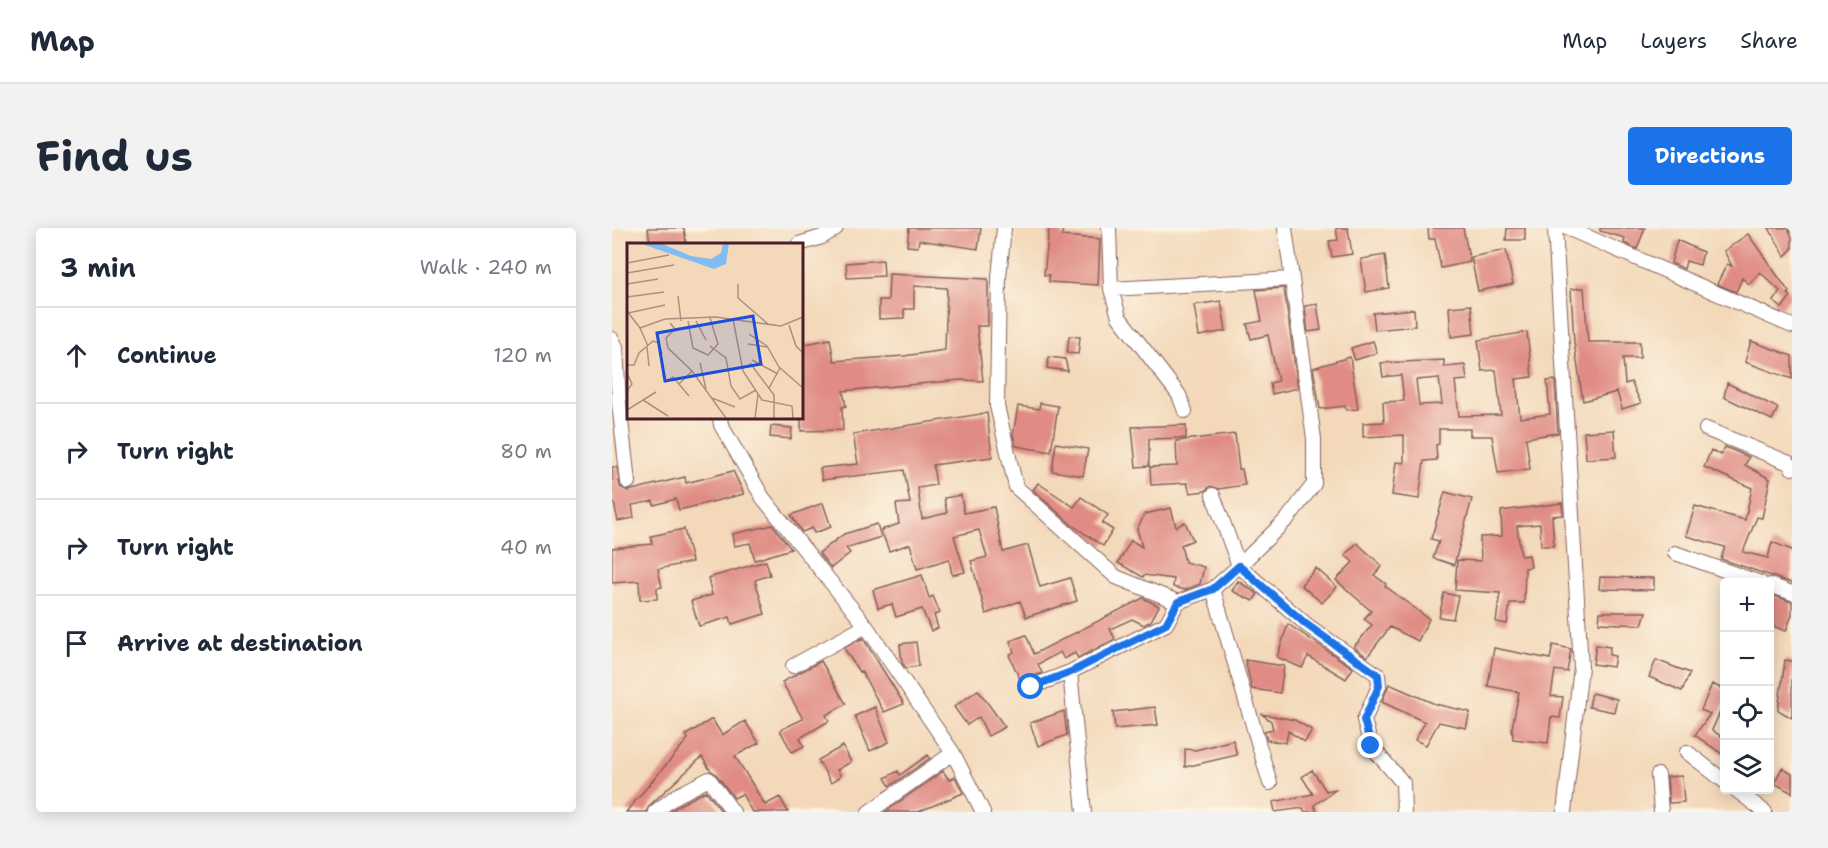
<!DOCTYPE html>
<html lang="en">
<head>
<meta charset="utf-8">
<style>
	:root { --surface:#fff; --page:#f2f2f3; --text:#1f2937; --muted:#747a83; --line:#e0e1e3; --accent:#1a73e8 }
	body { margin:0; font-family:"Shantell Sans",sans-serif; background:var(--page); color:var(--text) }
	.controls { position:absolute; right:18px; bottom:18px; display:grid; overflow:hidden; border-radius:6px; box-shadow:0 3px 15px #0003 }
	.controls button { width:54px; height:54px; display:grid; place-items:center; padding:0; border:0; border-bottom:2px solid var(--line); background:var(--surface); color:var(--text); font:30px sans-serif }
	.stop { position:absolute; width:18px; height:18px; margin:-14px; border:4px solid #1a73e8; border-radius:50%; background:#fff }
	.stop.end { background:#1a73e8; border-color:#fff; box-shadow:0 2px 6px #0008 }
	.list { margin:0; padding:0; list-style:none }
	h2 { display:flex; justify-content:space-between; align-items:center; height:78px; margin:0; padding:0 24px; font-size:26px }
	h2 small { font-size:20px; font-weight:400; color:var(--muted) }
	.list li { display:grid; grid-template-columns:39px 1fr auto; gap:18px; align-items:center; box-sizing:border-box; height:96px; padding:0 24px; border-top:2px solid var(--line) }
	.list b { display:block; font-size:22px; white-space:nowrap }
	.list em { font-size:20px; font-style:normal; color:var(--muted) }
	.icon { flex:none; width:33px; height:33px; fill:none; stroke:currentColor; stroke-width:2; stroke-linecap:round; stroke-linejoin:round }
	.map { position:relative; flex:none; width:1180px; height:584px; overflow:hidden; border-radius:6px }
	header { display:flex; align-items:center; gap:36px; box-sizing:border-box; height:84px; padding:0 30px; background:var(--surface); border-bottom:2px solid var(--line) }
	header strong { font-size:28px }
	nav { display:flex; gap:33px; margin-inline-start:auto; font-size:21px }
	.intro { display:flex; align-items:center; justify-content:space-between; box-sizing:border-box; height:144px; padding:0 36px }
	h1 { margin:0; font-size:42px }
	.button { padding:15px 27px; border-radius:6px; background:var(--accent); color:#fff; font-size:21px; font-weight:700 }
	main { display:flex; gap:36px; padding:0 36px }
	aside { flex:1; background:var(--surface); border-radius:6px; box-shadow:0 3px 15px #0003 }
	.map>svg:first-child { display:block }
	.building { fill:#e08c84; fill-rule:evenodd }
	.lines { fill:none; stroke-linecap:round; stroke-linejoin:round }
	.minor-casing { stroke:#85605d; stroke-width:16 }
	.minor { stroke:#fff; stroke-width:14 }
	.route { stroke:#1a73e8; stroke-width:8 }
	.inset-road { fill:none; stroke:#af8f81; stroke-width:1.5 }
	.view { fill:#1d4ed8; fill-opacity:0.15; stroke:#1d4ed8; stroke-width:3 }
	.inset-edge { fill:none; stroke:#4a1f2b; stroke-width:3 }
</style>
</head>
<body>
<header>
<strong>Map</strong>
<nav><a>Map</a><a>Layers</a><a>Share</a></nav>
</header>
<div class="intro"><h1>Find us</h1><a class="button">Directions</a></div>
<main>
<aside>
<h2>3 min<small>Walk · 240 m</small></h2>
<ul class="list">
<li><svg class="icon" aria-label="ahead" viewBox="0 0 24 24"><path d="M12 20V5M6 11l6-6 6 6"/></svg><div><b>Continue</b></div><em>120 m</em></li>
<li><svg class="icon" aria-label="right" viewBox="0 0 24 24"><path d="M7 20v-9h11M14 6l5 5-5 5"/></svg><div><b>Turn right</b></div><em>80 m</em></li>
<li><svg class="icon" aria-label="right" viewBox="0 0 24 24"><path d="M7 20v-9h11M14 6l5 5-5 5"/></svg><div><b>Turn right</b></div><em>40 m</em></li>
<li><svg class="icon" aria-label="arrive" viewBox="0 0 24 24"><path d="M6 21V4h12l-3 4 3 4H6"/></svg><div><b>Arrive at destination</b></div></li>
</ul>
</aside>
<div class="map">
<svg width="1180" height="584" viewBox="0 0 1180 584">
	<rect width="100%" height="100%" fill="#fcf5e5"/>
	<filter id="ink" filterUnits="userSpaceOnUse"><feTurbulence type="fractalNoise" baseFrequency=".0167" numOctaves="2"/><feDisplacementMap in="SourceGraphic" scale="12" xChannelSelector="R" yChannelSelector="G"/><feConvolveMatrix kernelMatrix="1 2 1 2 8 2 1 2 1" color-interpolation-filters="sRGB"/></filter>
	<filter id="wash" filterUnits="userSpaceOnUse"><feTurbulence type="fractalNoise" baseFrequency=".008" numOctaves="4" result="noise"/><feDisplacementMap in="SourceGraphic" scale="24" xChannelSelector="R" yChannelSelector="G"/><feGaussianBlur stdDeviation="1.35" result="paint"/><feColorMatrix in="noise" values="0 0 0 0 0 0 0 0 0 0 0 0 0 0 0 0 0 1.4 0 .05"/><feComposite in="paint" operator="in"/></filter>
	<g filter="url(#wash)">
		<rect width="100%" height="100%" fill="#f3d9ba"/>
		<g id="blocks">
			<path class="building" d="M36 0H72L74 16H38Z
				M297 0H369L366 21 307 12 306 19 295 18Z
				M437 0H451L450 8 488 11 486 57 437 54V47H432Z
				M724 0H736L740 26 720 29 717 13 726 12Z
				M816 0H851L858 34 829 40 823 11H817Z
				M895 0H913V12H894Z
				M988 0H1033L1025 21 1012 15 1013 10 988 3Z
				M1157 0H1176L1180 9V21L1173 28Z
				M1136 6 1177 64 1176 66 1179 68 1170 80 1161 73 1168 63 1148 44 1137 56 1130 50 1124 64 1105 56 1115 36 1120 38 1112 23Z
				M1065 12 1091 24 1088 37 1074 33 1072 41 1059 35Z
				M894 22 901 56 866 63 859 29Z
				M773 27 777 60 754 64 749 31Z
				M271 32 272 48 235 50 234 35Z
				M277 46 376 51V98H365L371 153 349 152 231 163 234 178 230 179 231 202 189 203V117L218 111 222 133 292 128 333 122 335 60 302 58V81H292V90L267 91V72H276Z
				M672 60 686 160 660 166 658 155 666 153 656 107 639 111 635 96 650 93 644 62Z
				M972 60 976 114H1028V130H1011L1013 156 1019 154 1029 175 1010 181 1005 164 971 173 962 114 959 61Z
				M609 73 614 103 587 108 582 77Z
				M705 76 709 102 696 104 693 78Z
				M859 77 862 106 839 109 837 79Z
				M802 81 803 98 763 102 761 85Z
				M915 104 920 149 904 151 908 190 938 186 935 153 943 152 946 205 914 210 918 241 886 245 880 208H858V201H827V216L824 217 825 232 812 233 807 271 780 267 784 234 792 235V207L751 209V195L772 194 771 174 792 173 789 147 771 149 769 135 832 132V139L853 137 855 152 843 153 847 188 889 187 884 142 870 143 866 112ZM827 150 830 176 807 177 804 152Z
				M457 108 468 109 466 126 455 125Z
				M761 113 765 125 743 132 739 120Z
				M1139 113 1180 128V151L1133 134Z
				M437 129 453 131 456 143 435 140Z
				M738 129 746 181 734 182 733 178 708 181 701 140Z
				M1115 155 1166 180 1160 192 1112 169Z
				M428 175 446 178 439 224 404 218 401 207 406 178 427 181Z
				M375 185 380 229 321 237 324 257 306 260 310 291 335 285 332 270 349 267 352 285 382 279 391 324 416 317 428 359 458 350 465 373 414 389 408 373 374 386 359 333 375 329 367 302 342 308 353 344 340 347 337 331 305 341 298 316 277 323 269 302 287 296 284 276 298 275 292 242 210 252 208 240 246 236 241 206Z
				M574 197V210L537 211V238L524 239 520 199Z
				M159 198 180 200 179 211 158 209Z
				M1002 202 1004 229 974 231 972 204Z
				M623 206 627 241H630L633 257 607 261 598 258 593 263 578 265 575 255 539 257 538 239 565 238 564 213Z
				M444 215 476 221 471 248 440 243Z
				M1113 219 1137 229 1133 237 1158 251 1150 290 1145 289 1131 324 1156 330 1160 314 1180 322V355L1109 331 1113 319 1074 308 1083 278 1133 292 1140 260 1092 239 1099 222 1109 227Z
				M0 239H5L8 259 16 263 73 249 74 255 121 243 132 266 67 282 64 271 42 277 41 273 20 277 22 290 6 293 2 275H0Z
				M426 255 462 279 469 269 496 287 490 295 501 302 491 318 460 297 421 262Z
				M833 264 860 271 842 337 821 330 827 313 819 311Z
				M211 275 219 299 202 305 200 300 190 304 179 287Z
				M950 275 951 287 940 288 942 318H929L928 296 905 298 909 328 917 327 919 339 913 340 912 375H898L895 396 884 394 888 365 843 362 845 332 869 333 868 309 890 308 889 283Z
				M559 280 564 299 573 294 581 312 569 317 573 334 592 339 588 356 573 362 561 359 562 351 532 347 531 349 506 335 519 312 530 319 525 301 533 286Z
				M265 296 269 309 234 320 238 325 219 340 207 325 232 306Z
				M161 297 179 321 143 332 138 315 122 318 120 306Z
				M72 301 80 334 46 341 50 359 45 360V371L28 372 27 353 0 355V320L40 316 39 308Z
				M745 315 770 338 762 347 774 356 773 358 817 391 806 413 778 399 755 429 742 419 760 397 752 391 759 383 724 352 741 334 733 327Z
				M154 333 158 347 143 352 153 386 120 396 118 389 87 398 79 373 100 367 96 350Z
				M704 340 725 359 710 375 689 357Z
				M310 347 317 370 321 368 328 385 322 387 326 400 319 403 310 381 284 389 280 376 266 380 261 362Z
				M988 349 1042 350V362L987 361Z
				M626 353 646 366 641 373 620 363Z
				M832 365 846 368 841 391 827 389Z
				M1158 366 1180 374V387L1174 403 1158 397Z
				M531 370 547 378 539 393 532 397 520 391 498 401 503 411 466 430 463 425 452 431 448 424 426 436 430 445 415 451 410 456 397 427 402 424 398 413 414 407 422 426Z
				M988 384H1034L1030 397 987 395Z
				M676 396 741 440 734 451 696 428 690 440 665 429Z
				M251 410 292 476 272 484 249 443 247 444 232 420Z
				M304 414 307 438 294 440 290 435 288 416Z
				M941 417 959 421 955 444 943 442 939 468 951 469 948 490 939 489 936 515 901 511 900 500 907 464 876 458 882 420 938 431Z
				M984 417 998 419 997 427 1003 428 1001 439 981 436Z
				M633 432 672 438 668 465 640 461Z
				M1044 432 1078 445 1070 463 1037 449Z
				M1173 432 1180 433V490L1166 482Z
				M209 433 234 476 214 487 217 493 188 510 192 518 180 524 168 502 191 491 170 454Z
				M777 456 823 476 858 484 854 500 827 494 814 517 803 512 813 494 770 474Z
				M1100 456 1113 462V473L1100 502 1113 511V528L1083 507 1098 486 1089 482Z
				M366 462 393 499 376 508 367 489 355 497 342 479Z
				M980 465 1005 471 1002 484 977 479Z
				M263 479 277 514 258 523 243 488Z
				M543 479 546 497 503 501 501 484Z
				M452 483 455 507 426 518 418 495Z
				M649 486 683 492 700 502 693 514 676 503 674 515 655 512 652 503 661 501 659 493Z
				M100 491 110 507 133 493 147 515 123 528 153 577 168 569 176 584H140L130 566 122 570 104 546 98 542 90 529 38 577 34 584H14L76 511 74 507Z
				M621 512 625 527 573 539V521L584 522Z
				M231 518 239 534 225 542 229 548 219 555 206 532Z
				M316 527 318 530 278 558 273 550 286 543 288 547Z
				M1170 540 1180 546V565L1162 555Z
				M700 542 714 563 725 561 702 577 705 584H693L691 580 663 584 661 574 701 566 690 549Z
				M331 543 337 552 343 549 351 565 306 584H273Z
				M1070 548 1072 574 1057 575 1055 549Z
				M94 563 110 584H58L69 576Z"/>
		</g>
	</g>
	<g filter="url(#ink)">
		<use href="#blocks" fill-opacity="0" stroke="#85605d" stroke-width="1.5"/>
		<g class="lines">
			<g class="minor-casing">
				<path id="minor" d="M392 0 387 49 385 178 404 259 504 349 566 374 601 361 627 338 676 290 702 256V211L673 0
					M497 0 499 61 507 89 567 167 573 183
					M943 0 969 439 952 584
					M955 0 1180 98
					M187 16 210 9 224 0
					M499 61 679 51
					M0 111 4 119 7 175 16 254
					M108 189 109 197 151 270 254 398 341 525 371 584
					M1094 201 1177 235 1180 240
					M601 267 627 338 695 397 766 447 767 458 752 492 759 518 791 555 792 584
					M1063 325 1149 355
					M1158 357 1180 365
					M601 361 658 555
					M181 438 254 398
					M458 444 472 584
					M419 459 458 444 554 396 566 374
					M1075 524 1112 553
					M1046 547 1049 584
					M1124 562 1153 584
					M43 584 64 568 97 551 121 584
					M257 584 341 525"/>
			</g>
			<use href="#minor" class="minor"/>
		</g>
	</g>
	<g class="lines" filter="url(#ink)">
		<path class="route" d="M419 459 459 444 554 396 566 374 601 361 627 338 695 397 766 447 767 458 752 492 759 518"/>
	</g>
	<g transform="translate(15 15)">
		<rect width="176" height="176" fill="#f3d9ba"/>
		<path d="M12 0H33L64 13 84 16 94 10 96 0H102L99 21 87 26Z" fill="#80bdf3"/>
		<path class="inset-road" d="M0 20 42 12M0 30 47 22M0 41 31 36M111 41V55L141 81M51 53 54 78M0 54 37 49M0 68 13 85 38 76 89 74 154 83 176 74M1 70 38 62M106 76 116 128 135 157 165 163 166 175M61 78 66 105 81 112 91 101 83 75M69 78 79 97M43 80 48 86 39 95 41 105 65 128 99 175M162 82 169 103 176 110M13 85 21 103M122 91 140 103 152 124 176 145M121 101 140 104M83 103 99 115 104 143 113 156 129 147M20 104 22 123M125 117 151 131M73 120 79 146M123 120 147 152V175M0 122H7L12 110 26 98 32 100 35 111M0 130 5 141 0 148M39 139 46 134 62 153M52 141 65 128M142 145 153 125M85 155 108 164M16 157 41 173M0 167 29 149M128 175 131 151"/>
		<path class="view" d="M126 73 134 121 38 138 30 90Z"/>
		<rect width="176" height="176" class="inset-edge"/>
	</g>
</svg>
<div class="controls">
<button>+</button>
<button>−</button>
<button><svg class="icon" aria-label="locate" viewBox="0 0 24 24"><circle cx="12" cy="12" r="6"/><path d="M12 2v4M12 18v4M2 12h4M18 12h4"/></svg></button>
<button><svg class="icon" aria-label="layers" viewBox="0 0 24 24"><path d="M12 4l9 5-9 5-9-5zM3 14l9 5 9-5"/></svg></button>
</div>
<div class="stop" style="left:419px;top:459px"></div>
<div class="stop end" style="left:759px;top:518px"></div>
</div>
</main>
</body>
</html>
